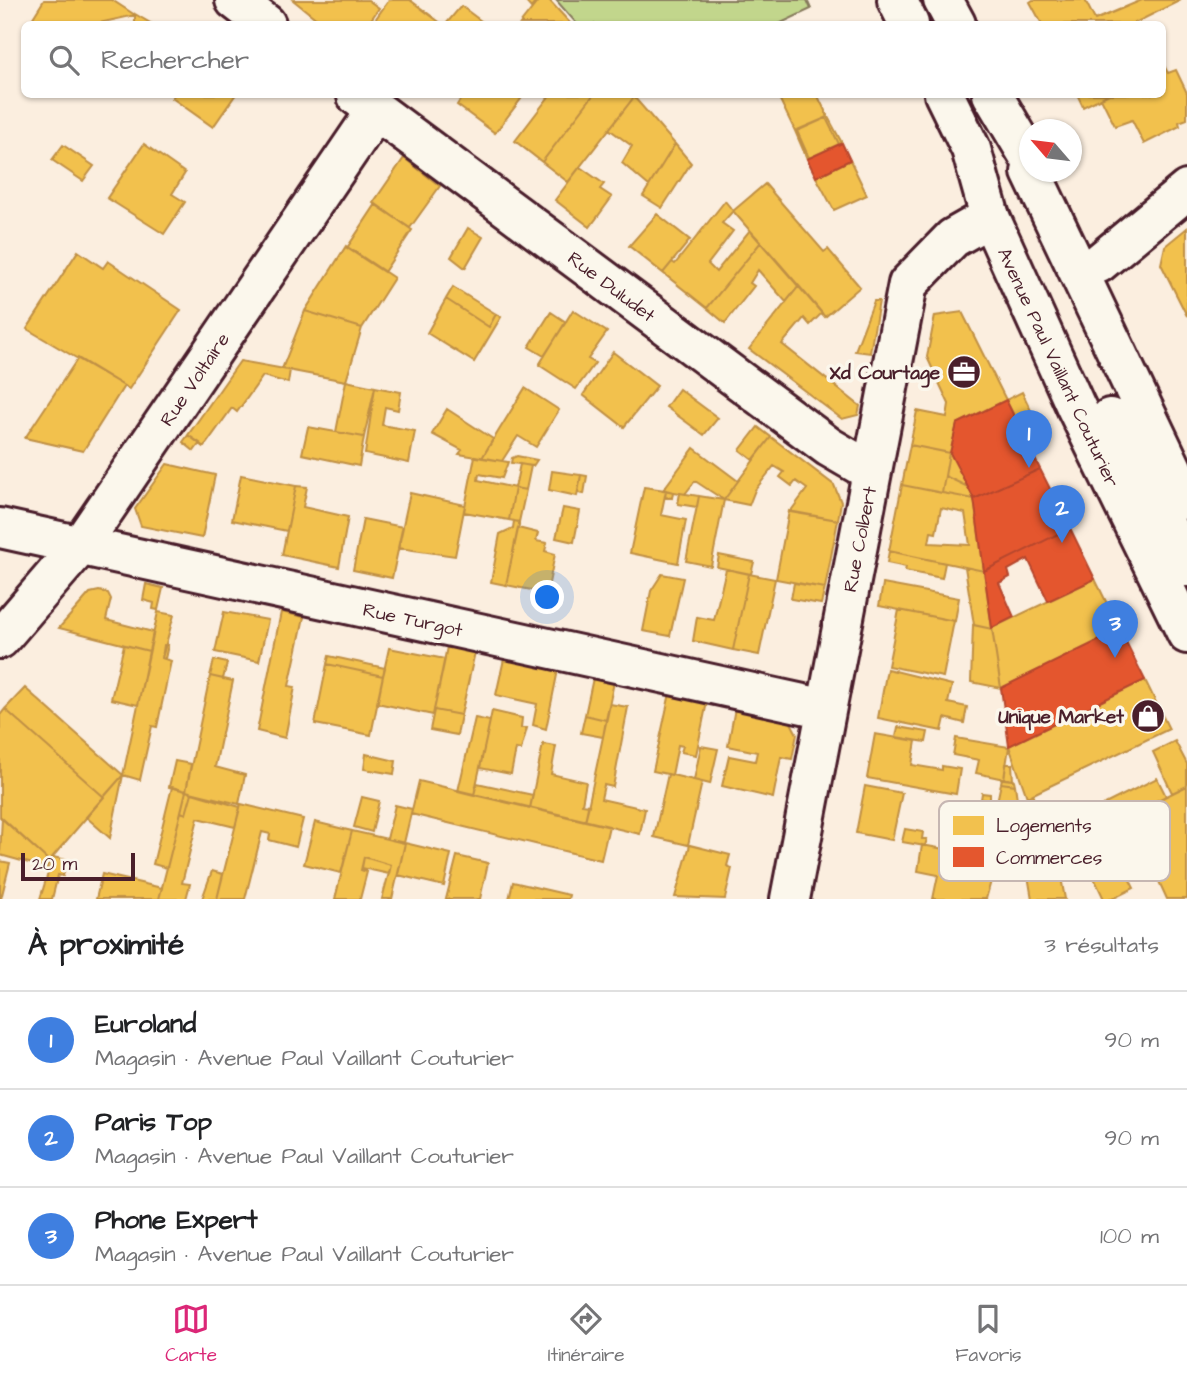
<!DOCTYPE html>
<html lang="fr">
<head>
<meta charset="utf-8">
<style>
	:root { --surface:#fff; --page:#f2f2f2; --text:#202124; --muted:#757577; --line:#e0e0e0; --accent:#db2777 }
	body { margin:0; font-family:"Architects Daughter",sans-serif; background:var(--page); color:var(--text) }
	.compass { position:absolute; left:1019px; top:119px; width:63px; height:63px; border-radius:50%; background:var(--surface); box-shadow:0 2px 5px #0004; rotate:298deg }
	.scale { position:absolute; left:21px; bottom:18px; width:114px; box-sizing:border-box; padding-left:7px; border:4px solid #4a1f2b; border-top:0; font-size:19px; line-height:24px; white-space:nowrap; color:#4a1f2b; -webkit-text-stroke:5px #fbf7ec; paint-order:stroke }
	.you { position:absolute; left:548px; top:598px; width:24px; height:24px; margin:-18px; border:5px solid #fff; border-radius:50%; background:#1a73e8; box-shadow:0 0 0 10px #1a73e833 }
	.badge { display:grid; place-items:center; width:46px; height:46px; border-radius:50%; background:var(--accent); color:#fff; font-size:23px; font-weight:700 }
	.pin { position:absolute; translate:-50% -58px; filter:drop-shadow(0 2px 4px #0008) }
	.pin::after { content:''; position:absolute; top:37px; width:24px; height:21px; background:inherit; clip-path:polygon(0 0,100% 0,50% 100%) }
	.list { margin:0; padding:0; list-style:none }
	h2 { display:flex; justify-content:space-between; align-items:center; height:91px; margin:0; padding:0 28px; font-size:30px }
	h2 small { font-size:23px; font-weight:400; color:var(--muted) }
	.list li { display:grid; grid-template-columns:46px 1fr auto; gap:21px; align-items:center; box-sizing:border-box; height:98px; padding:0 28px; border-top:2px solid var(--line) }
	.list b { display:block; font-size:26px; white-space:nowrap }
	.list p { margin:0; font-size:23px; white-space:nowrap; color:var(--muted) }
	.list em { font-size:23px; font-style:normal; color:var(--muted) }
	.icon { flex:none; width:38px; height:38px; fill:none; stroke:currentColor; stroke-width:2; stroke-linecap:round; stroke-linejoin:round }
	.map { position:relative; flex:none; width:1187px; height:899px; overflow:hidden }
	.search { position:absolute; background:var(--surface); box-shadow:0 2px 5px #0004; left:21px; right:21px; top:21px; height:77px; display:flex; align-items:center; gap:18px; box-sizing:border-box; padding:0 24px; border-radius:10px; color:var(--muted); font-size:26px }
	.sheet { height:385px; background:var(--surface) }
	nav { display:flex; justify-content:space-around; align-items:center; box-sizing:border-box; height:98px; border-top:2px solid var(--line); background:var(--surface); font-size:19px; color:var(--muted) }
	nav a { display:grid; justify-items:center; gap:4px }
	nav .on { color:var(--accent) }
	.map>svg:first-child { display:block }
	.green { fill:#c2d68c; stroke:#867a5c; stroke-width:2 }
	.homes { fill:#f2c14e; stroke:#c09044; stroke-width:2; fill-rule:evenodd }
	.shops { fill:#e4572e; stroke:#b6462d; stroke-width:2 }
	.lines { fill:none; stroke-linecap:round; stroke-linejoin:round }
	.street-casing { stroke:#4a1f2b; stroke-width:44 }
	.primary-casing { stroke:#4a1f2b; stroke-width:44 }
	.street { stroke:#fbf7ec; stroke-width:38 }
	.primary { stroke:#fbf7ec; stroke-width:38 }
	.labels { text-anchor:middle; stroke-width:7; stroke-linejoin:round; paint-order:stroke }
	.street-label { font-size:19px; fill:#4a1f2b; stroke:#fbf7ec }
	.poi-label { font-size:19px; font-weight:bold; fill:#4a1f2b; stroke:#fbf7ec; text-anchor:end }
	.key { fill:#fbf7ec; stroke:#c6b6b2; stroke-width:2 }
	.key-label { font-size:19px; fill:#4a1f2b }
</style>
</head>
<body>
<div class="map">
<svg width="1187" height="899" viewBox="0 0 1187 899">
	<rect width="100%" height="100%" fill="#fbeedf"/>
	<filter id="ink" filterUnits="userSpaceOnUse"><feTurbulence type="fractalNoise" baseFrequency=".0143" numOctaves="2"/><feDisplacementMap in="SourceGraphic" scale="14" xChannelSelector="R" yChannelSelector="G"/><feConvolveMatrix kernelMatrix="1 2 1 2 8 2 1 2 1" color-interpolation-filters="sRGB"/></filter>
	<g filter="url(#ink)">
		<path class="green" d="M556 0H807L811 9 779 24H577Z"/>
		<path class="homes" d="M44 0H112L135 15 95 24H29Z
			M293 0H368L379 8 368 24H323Z
			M389 0H410L442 24H372Z
			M524 0H537L531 8Z
			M539 0H549L571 24H520Z
			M1033 0H1085L1095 20 1142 0H1181L1133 24H1042L1030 2Z
			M461 6 485 24H446Z
			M135 14 152 24H135Z
			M1162 62 1168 73 1176 70 1187 93V119L1179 122 1180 126 1144 144 1132 120 1115 126 1101 98 1109 94H1162Z
			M175 94H236L213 127 172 98Z
			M464 94H516L521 99 495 133 457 105Z
			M551 94H594L542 162 515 141Z
			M594 94H631L634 97 568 182 542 162Z
			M777 94H817L828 117 795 131Z
			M1077 94H1109L1083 107Z
			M634 97 675 144 649 186 622 163 632 146 609 129Z
			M828 117 842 143 839 144 826 118Z
			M826 118 839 144 809 158 797 131Z
			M795 131H797L809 158 807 159Z
			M144 144 185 173 172 194 185 202 164 234 107 198Z
			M675 144 691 163 662 208 643 196Z
			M63 145 94 166 83 181 52 160Z
			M404 158 440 186 410 228 373 203Z
			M850 160 867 195 834 210 816 177Z
			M580 167 604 184 600 189 612 197 590 227 555 200Z
			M765 184 824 252 828 249 860 287 825 317 733 211Z
			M725 201 733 211 722 223 733 231 708 264 716 272 750 230 761 242 707 308 663 273 672 262 675 264Z
			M376 204 412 230 384 272 347 248Z
			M657 214 690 240 663 273 629 246Z
			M468 228 483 237 465 268 451 257Z
			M1187 228V316L1161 264 1165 246Z
			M761 242 799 286 786 302 758 270 750 283 754 286 725 323 707 308Z
			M346 246 394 278 362 328 305 311Z
			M78 251 103 268 108 261 181 310 129 389 27 329Z
			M799 286 822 313 810 325 804 318 782 344 860 406 858 415 842 419 749 349Z
			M453 287 496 314 489 327 446 299Z
			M446 299 489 327 496 314 501 317 474 362 427 333Z
			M874 301H879L870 353 855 351Z
			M573 310 607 332 588 359 595 363 576 389 539 365Z
			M305 311 362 328 346 381 282 369Z
			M551 312 566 322 544 356 529 347Z
			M962 312 1006 400 957 424 950 453 910 445 917 411 947 417 949 404 927 357 935 316Z
			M613 352 657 386 624 427 583 395Z
			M78 358 124 386 83 451 25 438Z
			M240 361 290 370 288 383 263 376 237 412 232 408 204 447 188 435Z
			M346 381 375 387 364 437 336 432Z
			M375 387 401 392 398 410 385 407 382 425 415 431 409 463 365 454Z
			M525 388 559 410 536 447 518 436 502 461 482 458Z
			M679 389 718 418 704 435 666 407Z
			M1022 392 1040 429 1025 437 1006 400Z
			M447 409 493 439 482 458 459 454 462 450 432 434Z
			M308 427 364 437 359 466 302 454Z
			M758 427 771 437 753 460 740 450Z
			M188 435 200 443 194 451 183 442Z
			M771 437 834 485 841 502 838 520 790 512 807 489 796 481 792 486 780 477 784 472 774 466 755 490 749 505 724 500Z
			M910 445 949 453 942 493 902 485Z
			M694 448 738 481 724 500 695 481 685 494 663 490Z
			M949 453 952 454 968 487 945 476Z
			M475 456 508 462 502 478 479 474 478 480 515 488 509 520 464 512Z
			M517 456 537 460 533 466 511 463 512 458Z
			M167 464 215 475 202 538 141 526 135 509Z
			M520 464 531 466 526 490 515 488Z
			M552 471 581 475 577 496 549 490Z
			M241 475 296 486 287 531 232 520Z
			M581 475 587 476 584 494 578 493Z
			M945 476 968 487 974 499 942 493Z
			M902 485 974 499 984 571 889 551ZM941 508 965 513 970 545 929 543 931 532 936 533Z
			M296 486 307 487 303 507 348 517 339 567 282 555Z
			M644 487 666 490 661 515 686 520 678 563 630 553Z
			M515 488 526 490 519 522 509 520Z
			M666 490 673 492 672 498 665 497Z
			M410 493 465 505 455 556 398 548Z
			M680 493 699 496 697 507 678 504Z
			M699 496 724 500 711 566 686 561Z
			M563 508 580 511 574 542 556 538Z
			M789 511 838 520 825 588 776 579Z
			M363 519 403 527 392 578 353 570Z
			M514 521 519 522V525L506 585 491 582 500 534 513 528Z
			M518 528 538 533 536 541 547 543 545 551 555 554 547 593 506 585Z
			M889 551 945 563 942 578 905 571 906 567 887 563Z
			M719 555 754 562 751 574 717 567Z
			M965 567 984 571 992 629 974 625Z
			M726 569 749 574 733 650 693 641 697 617 714 620Z
			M662 574 683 578 670 636 643 631 651 591Z
			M749 574 775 579 759 655 733 650Z
			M1095 579 1120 630 1001 688 992 628Z
			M794 583 825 588 821 604 791 599Z
			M146 584 163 588 158 610 153 609 154 603 143 600Z
			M883 584 959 598 955 621 879 606Z
			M99 591 108 593 111 599 106 620 153 632 149 651 59 628 90 593Z
			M899 610 954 621 943 677 888 666Z
			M158 612 174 615 162 658 171 661 157 727 152 726 140 780 123 775Z
			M224 612 268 620 259 661 215 652Z
			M281 612 304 617 289 686 295 687 285 738 257 731Z
			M973 625 992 629 1001 688 971 682Z
			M124 645 149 651 138 705 111 699Z
			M164 645H168L165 659 162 658Z
			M447 647 475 652 461 715 434 710Z
			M389 648 445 659 433 715 377 703Z
			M329 656 385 668 383 676 327 664Z
			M504 659 558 670 546 729 533 725 537 704 496 695Z
			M214 660 227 663 223 679 210 676Z
			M327 664 383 676 371 735 315 724Z
			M887 669 952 685 948 703 967 707 964 723 945 718 942 731 878 718Z
			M210 676 233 681 215 767 245 775 239 804 186 791Z
			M593 678 614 682 606 720 585 715Z
			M1145 680 1169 729 1027 797 1009 746Z
			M25 688 123 775 104 797 5 709Z
			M670 693 707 702 696 755 681 752 683 746 678 745 672 775 653 771Z
			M610 704 628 707 613 787 604 785 601 799 645 809 640 834 585 821Z
			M735 708 789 719 797 734 792 759 781 757 773 798 722 786 729 756 755 761 757 752 728 746Z
			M5 709 104 797 49 861 0 817V715Z
			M434 710 461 715 457 735 430 730Z
			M492 711 522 718 521 728H527L521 750 516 749 511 774 480 768Z
			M585 715 606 720 603 737 581 733Z
			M475 718 490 721 474 795 458 791Z
			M898 727 928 732 926 742 896 737Z
			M875 734 916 741 912 765 942 770V766L960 769 956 794 867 778Z
			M956 738 1009 747 1004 779 976 773 979 760 953 755Z
			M1175 741 1187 764V786L1172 793 1153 752Z
			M543 744 556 746 551 774 586 782 582 804 589 805 585 821 530 808Z
			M701 746 718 749 710 784 694 780Z
			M366 754 396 761 394 774 364 769Z
			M175 761 191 764 186 791 169 787Z
			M1006 764H1012L1013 780 1004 779Z
			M668 774 702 782 688 845 654 837Z
			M123 775 110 838 86 817Z
			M1002 778 1014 780 1015 785 1001 783Z
			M1157 778 1166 796 1095 831 1087 813Z
			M419 781 609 826 601 860 411 814Z
			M477 783 533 795 530 808 474 795Z
			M1001 783 1015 785 1018 806 997 802Z
			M865 786 902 793 892 840 856 833Z
			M1187 786V899H1167L1156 875 1168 869 1162 857 1155 861 1143 840 1157 832 1153 823 1112 844 1134 888 1112 899H1104L1076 840Z
			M172 787 186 791 167 868 153 864Z
			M186 791 192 793 186 814 181 812Z
			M192 793 240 807 235 827 198 818 182 883 190 884 186 899H159L181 812 186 814Z
			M982 793 990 794V801L981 799Z
			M1033 794 1038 829 1022 832 1017 802Z
			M362 797 379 801 372 832 354 827Z
			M241 804 303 819 296 847 269 840 270 834 262 832 245 899H217Z
			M395 805 412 809 404 843 387 839Z
			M2 818 49 861 47 868 0 855Z
			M315 822 352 831 341 873 304 864Z
			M905 829 923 832 922 839H927L925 846 902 842Z
			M352 831 405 843 392 899H382L391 865 364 857 361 870 367 872 360 899H335Z
			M405 843 451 854 444 886 398 875Z
			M690 845 730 855 727 866 732 868 725 899 675 897Z
			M922 845 978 855 974 877 991 881 986 899H933L938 875 918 871Z
			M1056 850 1065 899H1032L1026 864Z
			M457 856 488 863 480 899H446Z
			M53 857 67 860 63 876 58 875 52 899H40Z
			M364 857 391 865 389 874 362 868Z
			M0 861 10 863 1 899H0Z
			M212 871 223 874 217 899H202Z
			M102 874 162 888 159 899H96Z
			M513 882 569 895 568 899H509Z"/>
		<path class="shops" d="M842 143 850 160 816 177 807 159Z
			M1006 400 1040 469 974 499 950 453 957 424Z
			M1040 469 1070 528 984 571 974 499Z
			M1070 528 1095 579 1048 601 1028 559 1008 570 1010 577 999 583 1014 617 992 628 984 571Z
			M1120 630 1145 680 1009 746 1001 688Z"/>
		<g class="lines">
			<g class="street-casing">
				<path id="street" d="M235 0 266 24
					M357 96 829 447 872 472
					M1099 263 1187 190
					M0 528 826 709
					M0 639 80 546 376 111
					M790 899 908 284 953 238 990 217"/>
			</g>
			<g class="primary-casing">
				<path id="primary" d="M897 0 909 24
					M943 0 956 24
					M944 94 971 149 990 217 1076 407 1187 634
					M992 94 1030 158
					M1031 172 1187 500
					M1110 418 1187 567"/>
			</g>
			<use href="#street" class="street"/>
			<use href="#primary" class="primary"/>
		</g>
	</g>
	<defs>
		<g id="office-disc" transform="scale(1.75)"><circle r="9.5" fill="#4a1f2b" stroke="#fbf7ec"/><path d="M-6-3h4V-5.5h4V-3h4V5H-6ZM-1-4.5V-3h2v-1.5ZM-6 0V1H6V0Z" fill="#fff"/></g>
		<g id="shop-disc" transform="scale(1.75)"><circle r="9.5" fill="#4a1f2b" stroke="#fbf7ec"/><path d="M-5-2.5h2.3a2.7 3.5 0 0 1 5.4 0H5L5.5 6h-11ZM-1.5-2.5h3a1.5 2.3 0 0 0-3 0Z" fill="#fff"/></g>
	</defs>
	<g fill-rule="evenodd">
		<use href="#office-disc" x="964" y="372"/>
		<use href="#shop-disc" x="1148" y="716"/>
	</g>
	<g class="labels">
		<g class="street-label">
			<text transform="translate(612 286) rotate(37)" y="7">Rue Duludet</text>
			<text transform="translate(1059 367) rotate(65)" y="7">Avenue Paul Vaillant Couturier</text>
			<text transform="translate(194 379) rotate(-56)" y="7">Rue Voltaire</text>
			<text transform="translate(859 539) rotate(-79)" y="7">Rue Colbert</text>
			<text transform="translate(413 619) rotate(12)" y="7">Rue Turgot</text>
		</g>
		<g class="poi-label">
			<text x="940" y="379">Xd Courtage</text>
			<text x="1124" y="723">Unique Market</text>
		</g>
	</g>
	<rect x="939" y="801" width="231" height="80" rx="10" class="key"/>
	<rect x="953" y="816" width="31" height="19" fill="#f2c14e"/>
	<rect x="953" y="847" width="31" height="20" fill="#e4572e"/>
	<g class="key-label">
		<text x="996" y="832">Logements</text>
		<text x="996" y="864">Commerces</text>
	</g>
</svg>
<svg class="compass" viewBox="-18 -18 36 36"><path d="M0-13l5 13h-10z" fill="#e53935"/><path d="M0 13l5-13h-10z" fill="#757577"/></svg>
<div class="scale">20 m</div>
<div class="you"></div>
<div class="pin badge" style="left:1029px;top:468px;background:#3f7fe0">1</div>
<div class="pin badge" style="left:1062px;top:543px;background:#3f7fe0">2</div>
<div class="pin badge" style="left:1115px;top:658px;background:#3f7fe0">3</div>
<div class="search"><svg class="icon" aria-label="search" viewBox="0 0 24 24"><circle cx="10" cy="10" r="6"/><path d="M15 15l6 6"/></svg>Rechercher</div>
</div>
<section class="sheet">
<h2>À proximité<small>3 résultats</small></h2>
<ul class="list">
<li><span class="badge" style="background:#3f7fe0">1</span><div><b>Euroland</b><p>Magasin · Avenue Paul Vaillant Couturier</p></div><em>90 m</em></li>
<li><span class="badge" style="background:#3f7fe0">2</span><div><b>Paris Top</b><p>Magasin · Avenue Paul Vaillant Couturier</p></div><em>90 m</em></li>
<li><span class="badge" style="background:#3f7fe0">3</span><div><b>Phone Expert</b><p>Magasin · Avenue Paul Vaillant Couturier</p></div><em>100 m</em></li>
</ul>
</section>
<nav>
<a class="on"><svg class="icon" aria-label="map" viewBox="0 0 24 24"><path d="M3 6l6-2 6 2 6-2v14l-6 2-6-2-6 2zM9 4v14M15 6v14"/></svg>Carte</a>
<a><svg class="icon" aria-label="directions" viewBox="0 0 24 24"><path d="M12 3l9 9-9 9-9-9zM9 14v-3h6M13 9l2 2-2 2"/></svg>Itinéraire</a>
<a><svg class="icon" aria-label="saved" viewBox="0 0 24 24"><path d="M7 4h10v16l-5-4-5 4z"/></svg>Favoris</a>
</nav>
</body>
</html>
